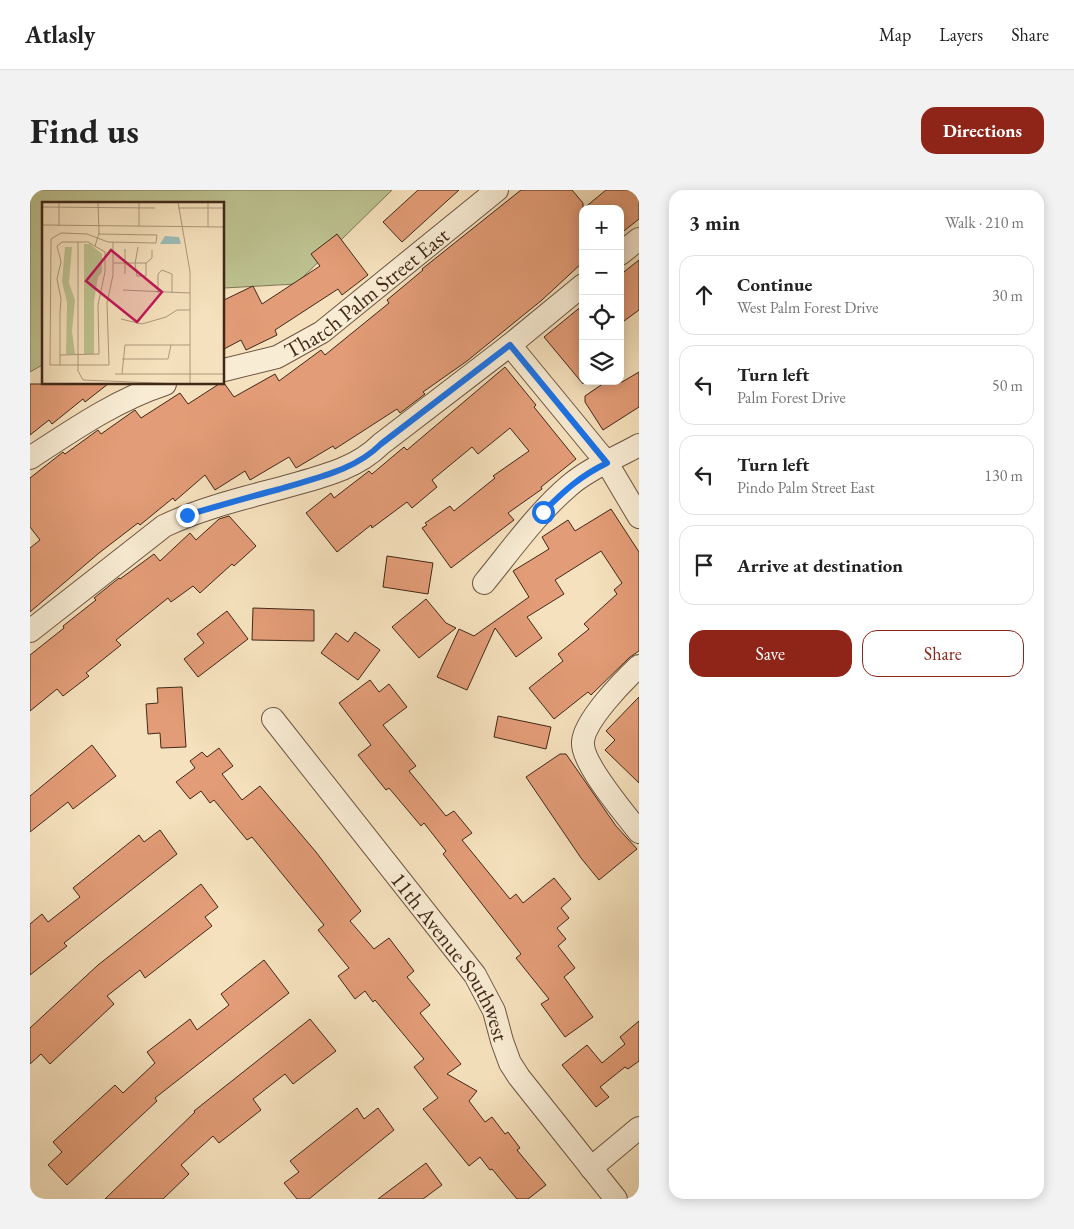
<!DOCTYPE html>
<html lang="en">
<head>
<meta charset="utf-8">
<style>
	:root { --surface:#fff; --page:#f2f2f2; --text:#222; --muted:#767676; --line:#e0e0e0; --accent:#8f2418 }
	body { margin:0; font-family:"EB Garamond",serif; background:var(--page); color:var(--text) }
	.controls { position:absolute; right:15px; top:15px; display:grid; overflow:hidden; border-radius:10px; box-shadow:0 2px 12px #0003 }
	.controls button { width:45px; height:45px; display:grid; place-items:center; padding:0; border:0; border-bottom:1px solid var(--line); background:var(--surface); color:var(--text); font:25px sans-serif }
	.stop { position:absolute; width:15px; height:15px; margin:-11px; border:4px solid #1a73e8; border-radius:50%; background:#fff }
	.stop.end { background:#1a73e8; border-color:#fff; box-shadow:0 1px 5px #0008 }
	.list { margin:0; padding:0; list-style:none }
	h2 { display:flex; justify-content:space-between; align-items:center; height:65px; margin:0; padding:0 20px; font-size:21px }
	h2 small { font-size:16px; font-weight:400; color:var(--muted) }
	.list li { display:grid; grid-template-columns:32px 1fr auto; gap:15px; align-items:center; box-sizing:border-box; height:80px; margin:0 10px 10px; padding:0 10px; border:1px solid var(--line); border-radius:15px }
	.list b { display:block; font-size:19px; white-space:nowrap }
	.list p { margin:0; font-size:16px; white-space:nowrap; color:var(--muted) }
	.list em { font-size:16px; font-style:normal; color:var(--muted) }
	.actions { display:flex; gap:10px; padding:15px 20px }
	.actions a { flex:1; padding:11px 0; border:1px solid var(--accent); border-radius:15px; text-align:center; font-size:18px; color:var(--accent) }
	.actions .main { background:var(--accent); color:#fff }
	.icon { flex:none; width:28px; height:28px; fill:none; stroke:currentColor; stroke-width:2; stroke-linecap:round; stroke-linejoin:round }
	.map { position:relative; flex:none; width:609px; height:1009px; overflow:hidden; border-radius:15px }
	header { display:flex; align-items:center; gap:30px; box-sizing:border-box; height:70px; padding:0 25px; background:var(--surface); border-bottom:1px solid var(--line) }
	header strong { font-size:24px }
	nav { display:flex; gap:28px; margin-inline-start:auto; font-size:18px }
	.intro { display:flex; align-items:center; justify-content:space-between; box-sizing:border-box; height:120px; padding:0 30px }
	h1 { margin:0; font-size:35px }
	.button { padding:12px 22px; border-radius:15px; background:var(--accent); color:#fff; font-size:18px; font-weight:700 }
	main { display:flex; gap:30px; padding:0 30px }
	aside { flex:1; background:var(--surface); border-radius:15px; box-shadow:0 2px 12px #0003 }
	.map>svg:first-child { display:block }
	.green { fill:#bdc290; stroke:#7f7554 }
	.building { fill:#e29c77; stroke:#412818 }
	.lines { fill:none; stroke-linecap:round; stroke-linejoin:round }
	.street-casing { stroke:#6e5641; stroke-width:24 }
	.street { stroke:#f8ecd4; stroke-width:22 }
	.route { stroke:#1a73e8; stroke-width:6 }
	.labels { text-anchor:middle; stroke-width:4.5; stroke-linejoin:round; paint-order:stroke }
	.street-label { font-size:22px; fill:#412818; stroke:#f8ecd4 }
	.inset-road { fill:none; stroke:#ad977b; stroke-width:1 }
	.view { fill:#c2185b; fill-opacity:0.15; stroke:#c2185b; stroke-width:2.5 }
	.inset-edge { fill:none; stroke:#412818; stroke-width:2.5 }
</style>
</head>
<body>
<header>
<strong>Atlasly</strong>
<nav><a>Map</a><a>Layers</a><a>Share</a></nav>
</header>
<div class="intro"><h1>Find us</h1><a class="button">Directions</a></div>
<main>
<div class="map">
<svg width="609" height="1009" viewBox="0 0 609 1009">
	<rect width="100%" height="100%" fill="#f5e1bd"/>
	<filter id="stains"><feTurbulence type="fractalNoise" baseFrequency=".004" numOctaves="4"/><feColorMatrix values="0 0 0 0 .2 0 0 0 0 .09 0 0 0 0 .02 0 0 0 .5 -.17"/></filter>
	<radialGradient id="worn" r=".72"><stop offset=".6" stop-color="#630" stop-opacity="0"/><stop offset="1" stop-color="#630" stop-opacity=".3"/></radialGradient>
	<path class="green" d="M0 0H362L266 94 194 98V14H14V174L0 182Z"/>
	<path class="building" d="M388 0H429L372 52 353 32Z
		M491 0H542L553 13V72L512 110 437 171 393 202 395 204 370 223 367 219 305 259 303 256 266 278 259 267 220 290 215 281 185 300 175 285 145 311 143 308 110 335 108 333 69 363 0 422V358L10 350 0 337V288L33 262 35 264 68 240 71 244 105 220 111 228 150 203 158 214 189 194 194 193 204 207 245 184 249 191 291 160 295 165 359 113 357 110 393 80 392 79Z
		M576 0H609V29L590 44V19H553Z
		M307 44 338 85 312 105 308 99 245 140 247 145 216 160 211 150 194 159V110L223 96 232 114 290 76 281 64Z
		M609 70V120L590 134V85Z
		M553 115V194L514 147Z
		M475 177 506 215 504 217 546 269 511 297 512 299 478 323 484 330 421 378 392 338 397 335 395 333 420 316 424 321 465 288 463 286 499 261 480 238 448 264 442 257 402 290 407 297 382 318 377 312 342 338 341 335 307 362 276 323 301 303 304 308 339 281 342 284 374 257 377 260Z
		M609 182V217L573 240 555 212V206L577 191 592 192Z
		M0 194H78L55 212 53 209 22 234 19 230 0 245Z
		M581 319 609 362V461L600 467 561 505 558 502 524 529 499 498 533 471 528 464 559 439 554 434 587 404 584 400 592 393 571 361 525 390 534 404 497 427 512 448 486 467 465 438 437 500 407 487 429 439 444 446 499 407 483 381 519 359 512 347 538 330 545 341Z
		M199 326 226 356 204 376 202 374 170 403 163 396 141 412 138 408 86 450 91 455 56 483 59 486 33 506 27 499 0 521V465L34 438 33 436 66 410 64 408 89 388 90 389 124 364 130 371 160 343 166 350 189 329Z
		M357 366 403 373 398 404 353 397Z
		M396 409 416 433 426 438 389 468 362 437Z
		M223 418 284 420V451L222 450Z
		M197 421 218 449 168 487 154 469 174 453 167 444Z
		M325 442 350 460 328 490 291 463 306 443 318 452Z
		M340 490 349 502 359 494 377 517 353 535 386 576 379 581 416 626 424 621 442 643 432 650 480 709 486 704 493 713 524 688 541 709 531 718 539 728 527 738 536 749 528 756 545 778 534 787 563 827 535 847 511 814 519 809 486 768 491 764 413 664 416 661 394 633 391 636 359 598 356 600 328 565 341 555 309 513Z
		M152 497 156 557 131 558 130 543 118 544 116 514 128 513 127 498Z
		M609 507V593L575 560 585 550 576 541Z
		M468 526 521 537 516 559 464 547Z
		M62 555 86 586 43 619 38 612 0 642V606Z
		M189 558 203 576 192 584 212 610 230 596 286 662 331 721 320 731 344 759 359 748 384 781 377 787 400 815 390 823 431 874 417 884 447 901 439 911 455 932 462 927 475 944 478 942 490 958 487 960 516 995 498 1009H487L462 979 460 980 450 967 439 976 393 919 408 908 384 877 394 869 345 810 343 812 335 801 325 809 308 786 319 778 288 740 294 735 222 647 217 650 184 610 180 613 171 601 160 609 146 592 165 578 160 571 172 562 177 567Z
		M530 564H536L586 636 607 659 569 690 551 668 496 587Z
		M130 640 147 664 34 753 37 756 0 785V734L12 724 18 732 50 707 43 698 109 645 114 652Z
		M171 694 188 717 175 727 182 736 115 788 110 780 77 806 84 814 20 874 11 864 0 874V838L68 775Z
		M234 770 259 803 125 908 127 911 37 995 18 975 32 962 23 952 85 895 93 903 125 873 117 862 160 829 167 840 199 815 191 804Z
		M280 829 306 861 263 894 255 884 223 909 231 920 189 953 183 946 151 975 159 984 133 1009H75L165 922 164 921Z
		M609 831V871L598 879 595 877 570 897 579 907 566 917 532 875 557 855 572 873 595 854 590 847Z
		M327 918 334 929 348 918 364 940 279 1009H267L254 993 269 982 260 971Z
		M396 973 412 995 393 1009H348Z"/>
	<g class="lines">
		<g class="street-casing">
			<g id="street">
				<path d="M590 64 609 49"/>
				<path d="M480 155 577 273 609 327"/>
				<path id="s1" d="M194 180 247 167 292 142 467 0"/>
				<path d="M0 268C43 240 86 210 135 194"/>
				<path d="M454 393C481 360 507 323 540 295 560 278 586 268 609 255"/>
				<path d="M0 441 134 336C174 317 219 307 262 295 294 286 327 278 351 254L480 155 553 95"/>
				<path d="M609 476C593 491 554 531 553 552 551 573 596 625 609 642"/>
				<path id="s2" d="M243 529 445 785 464 821 472 851 480 873 489 887 586 1009"/>
				<path d="M561 978 609 938"/>
			</g>
		</g>
		<use href="#street" class="street"/>
	</g>
	<g class="lines">
		<path class="route" d="M157 325C188 316 219 307 250 299 285 288 324 281 351 254L480 155 577 273C550 286 534 301 513 322"/>
	</g>
	<g class="labels">
		<g class="street-label">
			<text dy="8" stroke="none"><textPath href="#s1" startOffset="165">Thatch Palm Street East</textPath></text>
			<text dy="8" stroke="none"><textPath href="#s2" startOffset="298">11th Avenue Southwest</textPath></text>
		</g>
	</g>
	<g transform="translate(12 12)">
		<rect width="182" height="182" fill="#f5e1bd"/>
		<path d="M42 42H48L60 52V70L56 75 52 99V152H42ZM23 45H30L27 81 33 98 30 129 33 152H24L25 100 20 80Z" fill="#bdc290"/>
		<path d="M123 34 137 35 139 42H118Z" fill="#9dbcb8"/>
		<path class="inset-road" d="M136 0 148 70V182M0 5 113 6M136 6H183M0 23 183 25M17 24V0M97 24V0M166 25V0M56 32 115 33 114 41 66 40 45 32 19 31 9 37 8 163H67L65 101 71 73V40M36 40V169L41 178M53 44 57 31 56 0M96 45 93 62 95 74H104V61M72 61H104L110 56V48M0 64V182M83 72V47M81 88 148 91M116 91V72L120 68 130 72V91M79 117 100 122 124 115 135 108H148M18 153 57 152 56 103 63 70V50L46 40H20L15 44 19 60 15 77 19 97 18 110V163M80 157H126L129 143M73 172H183M80 172 83 143H148M41 178 138 182"/>
		<path class="view" d="M69 48 120 90 95 120 44 79Z"/>
		<rect width="182" height="182" class="inset-edge"/>
	</g>
	<rect width="100%" height="100%" filter="url(#stains)"/>
	<rect width="100%" height="100%" fill="url(#worn)"/>
</svg>
<div class="controls">
<button>+</button>
<button>−</button>
<button><svg class="icon" aria-label="locate" viewBox="0 0 24 24"><circle cx="12" cy="12" r="6"/><path d="M12 2v4M12 18v4M2 12h4M18 12h4"/></svg></button>
<button><svg class="icon" aria-label="layers" viewBox="0 0 24 24"><path d="M12 4l9 5-9 5-9-5zM3 14l9 5 9-5"/></svg></button>
</div>
<div class="stop" style="left:513px;top:322px"></div>
<div class="stop end" style="left:157px;top:325px"></div>
</div>
<aside>
<h2>3 min<small>Walk · 210 m</small></h2>
<ul class="list">
<li><svg class="icon" aria-label="ahead" viewBox="0 0 24 24"><path d="M12 20V5M6 11l6-6 6 6"/></svg><div><b>Continue</b><p>West Palm Forest Drive</p></div><em>30 m</em></li>
<li><svg class="icon" aria-label="left" viewBox="0 0 24 24"><path d="M17 20v-9H6M10 6l-5 5 5 5"/></svg><div><b>Turn left</b><p>Palm Forest Drive</p></div><em>50 m</em></li>
<li><svg class="icon" aria-label="left" viewBox="0 0 24 24"><path d="M17 20v-9H6M10 6l-5 5 5 5"/></svg><div><b>Turn left</b><p>Pindo Palm Street East</p></div><em>130 m</em></li>
<li><svg class="icon" aria-label="arrive" viewBox="0 0 24 24"><path d="M6 21V4h12l-3 4 3 4H6"/></svg><div><b>Arrive at destination</b></div></li>
</ul>
<div class="actions"><a class="main">Save</a><a>Share</a></div>
</aside>
</main>
</body>
</html>
